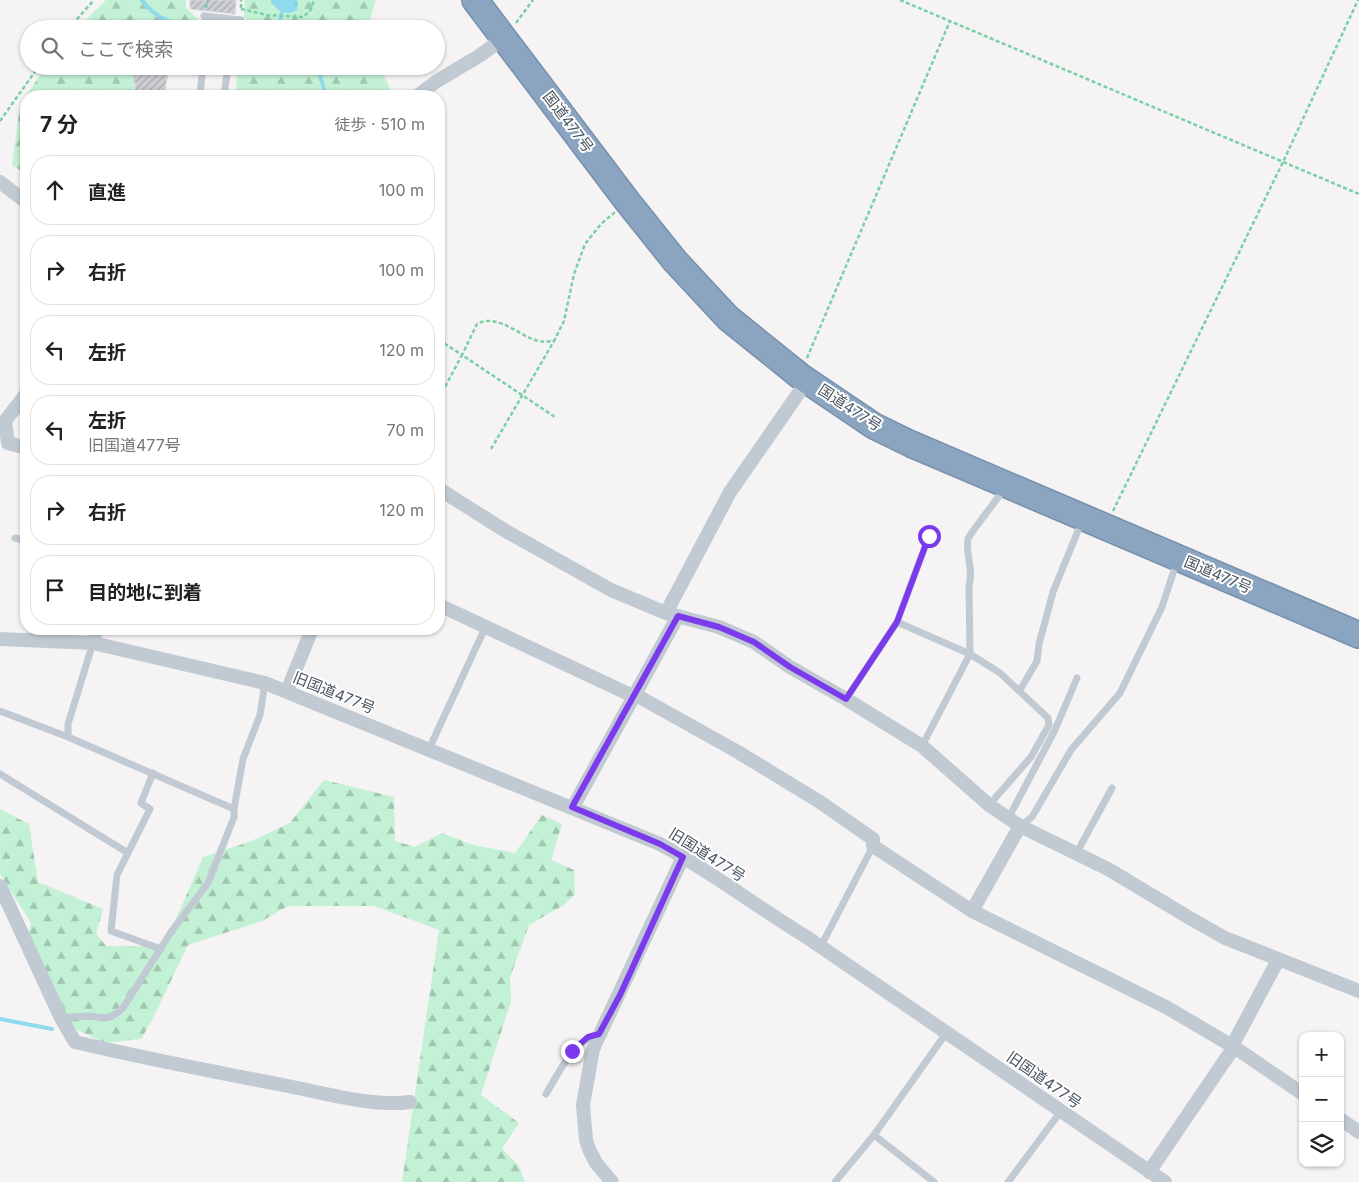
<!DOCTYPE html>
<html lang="ja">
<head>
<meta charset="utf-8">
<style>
	:root { --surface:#fff; --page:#f6f6f6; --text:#202124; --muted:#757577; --line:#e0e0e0 }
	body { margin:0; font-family:Inter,"Noto Sans JP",sans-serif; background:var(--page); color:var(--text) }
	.controls { position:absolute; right:15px; bottom:15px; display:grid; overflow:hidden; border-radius:10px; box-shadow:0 1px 4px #0004 }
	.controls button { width:45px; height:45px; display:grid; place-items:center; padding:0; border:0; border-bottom:1px solid var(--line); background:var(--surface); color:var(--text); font:25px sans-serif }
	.stop { position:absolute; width:15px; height:15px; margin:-11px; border:4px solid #7c3aed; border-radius:50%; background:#fff }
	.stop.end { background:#7c3aed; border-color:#fff; box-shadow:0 1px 5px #0008 }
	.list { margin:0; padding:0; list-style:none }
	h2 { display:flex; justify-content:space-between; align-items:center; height:65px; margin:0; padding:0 20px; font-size:21px }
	h2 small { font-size:16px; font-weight:400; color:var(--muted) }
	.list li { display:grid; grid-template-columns:32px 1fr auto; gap:15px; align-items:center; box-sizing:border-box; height:70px; margin:0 10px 10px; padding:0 10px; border:1px solid var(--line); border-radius:20px }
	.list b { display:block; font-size:19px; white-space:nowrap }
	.list p { margin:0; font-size:16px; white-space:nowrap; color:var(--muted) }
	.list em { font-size:16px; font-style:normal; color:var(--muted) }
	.icon { flex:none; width:28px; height:28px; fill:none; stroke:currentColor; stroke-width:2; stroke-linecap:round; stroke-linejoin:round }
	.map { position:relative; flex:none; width:1359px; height:1182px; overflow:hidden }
	.search { position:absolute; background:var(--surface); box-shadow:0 1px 4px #0004; left:20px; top:20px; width:425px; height:55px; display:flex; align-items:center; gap:12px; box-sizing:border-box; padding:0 18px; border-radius:28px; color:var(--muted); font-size:19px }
	.panel { position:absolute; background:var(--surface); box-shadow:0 1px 4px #0004; left:20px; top:90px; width:425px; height:545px; border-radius:20px }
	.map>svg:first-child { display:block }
	.forest { fill:url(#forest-firs) }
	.water { fill:url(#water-ripples) }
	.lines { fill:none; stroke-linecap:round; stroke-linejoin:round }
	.stream { stroke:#90daee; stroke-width:4 }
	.building { fill:url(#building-hatch); stroke:#d7d9de }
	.highway-casing { stroke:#7690ad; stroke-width:28 }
	.path { stroke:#7ad0a6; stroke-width:2.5; stroke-dasharray:4 2.5; stroke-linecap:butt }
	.lane { stroke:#c1cad2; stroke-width:7 }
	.street { stroke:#c1cad2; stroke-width:14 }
	.highway { stroke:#8ba5c1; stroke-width:25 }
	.route { stroke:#7c3aed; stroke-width:6 }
	.labels { text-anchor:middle; stroke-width:4; stroke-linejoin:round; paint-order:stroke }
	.street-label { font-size:15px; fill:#4a5661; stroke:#fff }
</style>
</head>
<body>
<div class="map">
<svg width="1359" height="1182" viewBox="0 0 1359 1182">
	<defs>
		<pattern id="forest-firs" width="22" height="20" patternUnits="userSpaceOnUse" patternTransform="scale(1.25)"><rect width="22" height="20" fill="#c3f1d5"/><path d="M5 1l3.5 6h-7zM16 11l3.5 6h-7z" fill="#a0c6b0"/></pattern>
		<pattern id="water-ripples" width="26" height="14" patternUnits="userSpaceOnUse" patternTransform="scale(1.25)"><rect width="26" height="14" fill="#90daee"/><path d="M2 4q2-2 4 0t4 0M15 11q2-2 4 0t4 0" fill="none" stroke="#78b4c4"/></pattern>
		<pattern id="building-hatch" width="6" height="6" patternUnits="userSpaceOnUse" patternTransform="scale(1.25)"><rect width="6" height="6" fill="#cdcfd5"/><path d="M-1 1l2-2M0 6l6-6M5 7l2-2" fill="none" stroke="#a8abb0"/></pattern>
	</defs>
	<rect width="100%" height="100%" fill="#f5f3f3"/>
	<path class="forest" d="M106 0H186V8L200 21 199 29H168L158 19 154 29H77Z
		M245 0H376L367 29H253V25L244 17Z
		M46 66H144L136 96H26Z
		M237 66H380L393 96H236Z
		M26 96V174L12 165 20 106Z
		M324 780 394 797 395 841 415 847 442 833 473 845 515 853 542 815 562 824 551 860 574 870 575 894 564 905 529 925 510 978 511 1001 481 1095 519 1123 502 1149 519 1166 525 1182H402L439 930 374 906H288L262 921 188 945 152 1020 141 1039 104 1043 74 1028 25 949 31 923 0 874V809L29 824 38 882 103 909 96 934 106 946H162L180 910 203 857 249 842 290 823Z"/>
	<path class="water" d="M271 0H298L297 10C286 17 278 11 271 2Z"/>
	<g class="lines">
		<path class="stream" d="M142 0C156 20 178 26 202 29
			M278 29 282 12
			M312 66 320 75 326 96
			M0 1019 52 1029"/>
	</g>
	<path class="building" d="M190 0H236L235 14 190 9Z
		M135 66H145L144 69 168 72 164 96H134L136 83H133Z"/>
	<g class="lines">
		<g class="highway-casing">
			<path id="highway" d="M475 0 627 201 675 261 728 318 800 376 874 426 911 444 1359 635"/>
		</g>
		<path class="path" d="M900 0 1359 194
			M206 8 208 0
			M241 8V0
			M241 9 267 15 303 17 310 11 314 0
			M516 23 533 0
			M68 29 94 0
			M0 121 39 66
			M439 340 462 355 477 324C495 314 514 331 530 338 538 342 545 342 554 341L564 321 574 274 585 244 601 224 615 212
			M807 358 950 21
			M439 398 462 355 555 417
			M491 449 554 341
			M1113 511 1283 162 1358 0"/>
		<path class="lane" d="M204 16 241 20 233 29
			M204 16 208 24 207 29
			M200 96 203 66
			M224 96 228 66
			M15 538 26 541
			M897 622 970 654 1000 673 1048 718 1049 725 1031 757 989 805
			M1020 690 1037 661 1039 644 1053 592 1082 521
			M846 699 897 622 929 536
			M0 711 68 737 234 809 243 759 260 715 265 683
			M68 737V724L93 643
			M922 746 970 654 969 586C974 568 965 555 968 539 970 533 999 497 1005 488
			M429 749 485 628
			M153 773 141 803 150 809 117 875 111 931 161 949
			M0 774 128 853
			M1008 819 1055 730 1077 678
			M1020 826 1032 817 1071 750 1120 693 1162 607 1177 561
			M1076 854 1112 788
			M821 946 873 846
			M61 1018C70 1017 81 1016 90 1016 108 1018 108 1021 123 1008L171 932 208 883 234 817V809
			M546 1094C560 1071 572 1042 599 1034
			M874 1135 934 1182
			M835 1182 874 1135 947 1032
			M1008 1182 1061 1111"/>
		<path class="street" d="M417 96 437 81 479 56 504 38
			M0 182 26 202
			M8 443 5 421 26 394
			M8 443 26 448
			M439 489 504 530 611 590 666 613 719 627 754 642 790 667 846 699 922 746 989 805 1020 826 1108 869 1188 917 1225 938 1359 991
			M439 605 633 696
			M666 613 730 492 807 381
			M0 639 93 643 265 683 660 844C711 871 758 908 808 938L1165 1182
			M93 643 96 629
			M287 691 312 629
			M634 694 738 752 820 802 873 839V846L972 911 1166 1007 1234 1047 1303 1094
			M573 807 678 616
			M0 886 61 1018 75 1042C147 1059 220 1073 293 1087 327 1094 375 1107 410 1102
			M972 911 1020 826
			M1232 1046 1278 960
			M1340 1119 1359 1132
			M1149 1172 1234 1047
			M612 1182 596 1163 589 1149 586 1140 583 1105 593 1049 683 857"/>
		<use href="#highway" class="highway"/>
	</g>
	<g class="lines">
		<path class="route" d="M572 1051 588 1037 599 1034 620 995 683 857 660 844 572 807 678 616 719 627 754 642 790 667 846 699 897 622 929 536"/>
	</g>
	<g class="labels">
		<g class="street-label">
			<text transform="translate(568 122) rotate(53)" y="5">国道477号</text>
			<text transform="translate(850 408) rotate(33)" y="5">国道477号</text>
			<text transform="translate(1218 575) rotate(23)" y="5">国道477号</text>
			<text transform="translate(334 693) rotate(22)" y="5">旧国道477号</text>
			<text transform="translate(707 855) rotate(32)" y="5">旧国道477号</text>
			<text transform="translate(1044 1080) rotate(35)" y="5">旧国道477号</text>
		</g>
	</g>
</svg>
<div class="controls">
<button>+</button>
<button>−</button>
<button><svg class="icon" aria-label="layers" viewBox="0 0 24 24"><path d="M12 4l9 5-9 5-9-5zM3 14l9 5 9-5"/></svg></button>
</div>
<div class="stop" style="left:929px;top:536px"></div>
<div class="stop end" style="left:572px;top:1051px"></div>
<div class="search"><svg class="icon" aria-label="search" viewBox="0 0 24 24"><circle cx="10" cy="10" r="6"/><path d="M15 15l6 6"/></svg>ここで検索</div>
<section class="panel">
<h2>7 分<small>徒歩 · 510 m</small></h2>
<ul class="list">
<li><svg class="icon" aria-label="ahead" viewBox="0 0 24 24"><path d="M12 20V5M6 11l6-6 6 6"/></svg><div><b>直進</b></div><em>100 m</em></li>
<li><svg class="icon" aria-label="right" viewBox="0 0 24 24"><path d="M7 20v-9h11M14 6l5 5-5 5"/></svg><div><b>右折</b></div><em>100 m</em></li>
<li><svg class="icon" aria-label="left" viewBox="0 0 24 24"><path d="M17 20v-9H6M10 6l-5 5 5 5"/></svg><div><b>左折</b></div><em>120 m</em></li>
<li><svg class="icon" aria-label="left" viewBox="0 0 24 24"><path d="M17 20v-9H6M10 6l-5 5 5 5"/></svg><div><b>左折</b><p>旧国道477号</p></div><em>70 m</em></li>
<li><svg class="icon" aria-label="right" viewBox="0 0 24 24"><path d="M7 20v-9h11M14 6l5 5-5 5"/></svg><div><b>右折</b></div><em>120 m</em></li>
<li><svg class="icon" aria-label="arrive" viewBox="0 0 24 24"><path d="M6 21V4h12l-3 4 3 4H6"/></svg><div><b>目的地に到着</b></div></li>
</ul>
</section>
</div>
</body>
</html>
